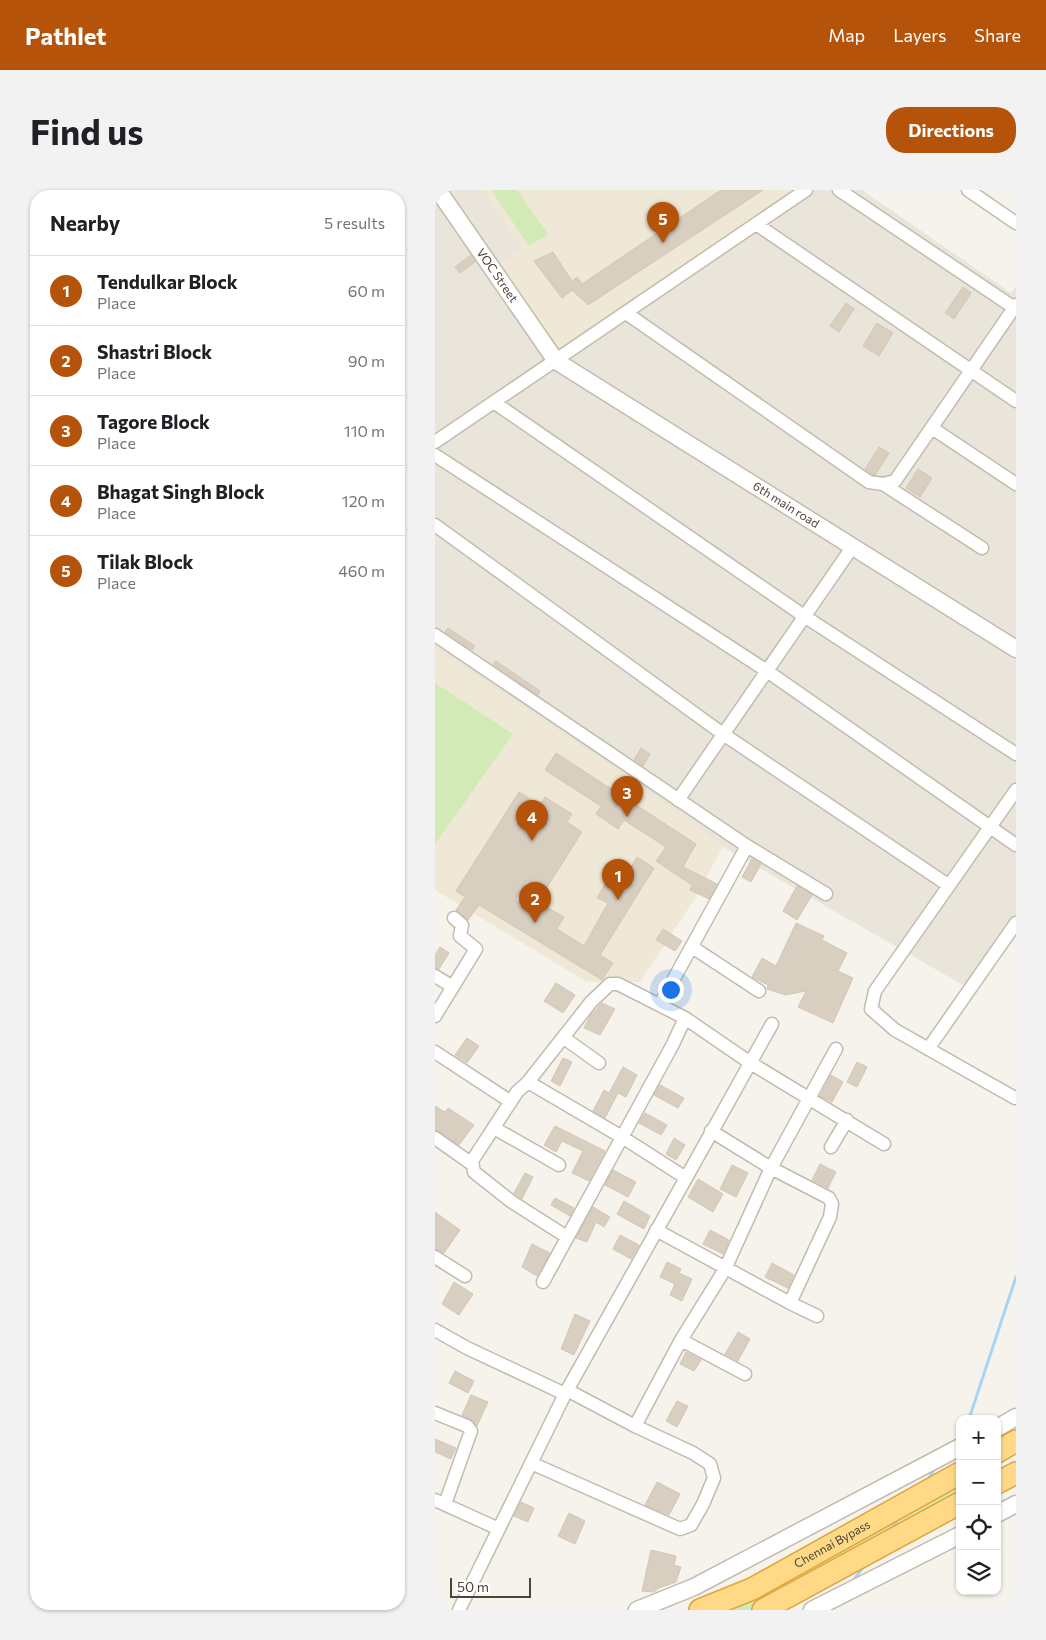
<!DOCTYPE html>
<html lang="en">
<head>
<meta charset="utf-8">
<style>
	:root { --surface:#fff; --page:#f2f2f2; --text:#202124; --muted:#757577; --line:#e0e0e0; --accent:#b45309 }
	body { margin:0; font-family:Commissioner,sans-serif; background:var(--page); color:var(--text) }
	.controls { position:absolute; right:15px; bottom:15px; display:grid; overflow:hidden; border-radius:10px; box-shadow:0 1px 4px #0004 }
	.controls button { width:45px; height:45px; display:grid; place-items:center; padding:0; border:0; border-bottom:1px solid var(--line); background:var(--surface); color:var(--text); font:25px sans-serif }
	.scale { position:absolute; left:15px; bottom:12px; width:81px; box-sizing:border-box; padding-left:5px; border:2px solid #4b4439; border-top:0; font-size:14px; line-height:18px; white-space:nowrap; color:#4b4439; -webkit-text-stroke:4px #fff; paint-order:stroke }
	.you { position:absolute; left:235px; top:799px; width:18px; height:18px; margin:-12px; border:4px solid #fff; border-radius:50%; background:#1a73e8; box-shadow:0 0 0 8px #1a73e833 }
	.badge { display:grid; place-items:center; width:32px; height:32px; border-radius:50%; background:var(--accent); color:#fff; font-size:16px; font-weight:700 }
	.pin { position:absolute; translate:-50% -41px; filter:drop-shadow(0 1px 2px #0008) }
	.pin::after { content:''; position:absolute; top:26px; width:18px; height:15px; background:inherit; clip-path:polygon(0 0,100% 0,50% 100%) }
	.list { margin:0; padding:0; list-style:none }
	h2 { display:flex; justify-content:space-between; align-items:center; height:65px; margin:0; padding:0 20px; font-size:21px }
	h2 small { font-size:16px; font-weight:400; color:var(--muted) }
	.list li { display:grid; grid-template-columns:32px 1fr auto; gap:15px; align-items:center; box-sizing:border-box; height:70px; padding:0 20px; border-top:1px solid var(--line) }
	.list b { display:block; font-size:19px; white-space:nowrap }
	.list p { margin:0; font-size:16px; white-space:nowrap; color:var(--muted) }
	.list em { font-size:16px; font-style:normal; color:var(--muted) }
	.icon { flex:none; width:28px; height:28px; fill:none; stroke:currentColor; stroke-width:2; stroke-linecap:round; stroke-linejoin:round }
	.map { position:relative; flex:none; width:581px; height:1420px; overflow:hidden; border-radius:20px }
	header { display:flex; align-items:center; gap:30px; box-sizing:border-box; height:70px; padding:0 25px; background:var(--accent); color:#fff }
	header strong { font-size:24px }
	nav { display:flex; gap:28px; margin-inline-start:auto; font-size:18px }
	.intro { display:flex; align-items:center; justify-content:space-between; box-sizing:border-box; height:120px; padding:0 30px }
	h1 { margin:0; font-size:35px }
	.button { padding:12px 22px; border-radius:20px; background:var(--accent); color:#fff; font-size:18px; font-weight:700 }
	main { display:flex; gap:30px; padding:0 30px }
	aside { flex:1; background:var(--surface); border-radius:20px; box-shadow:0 1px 4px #0004 }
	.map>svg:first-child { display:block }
	.residential { fill:#eae5da }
	.education { fill:#efe8d6 }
	.green { fill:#d2eab5 }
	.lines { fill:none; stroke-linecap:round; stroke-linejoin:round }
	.stream { stroke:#a9d4f2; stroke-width:3 }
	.building { fill:#d8cfc1; stroke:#d3c7b4 }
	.minor-casing { stroke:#c2bbae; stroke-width:15 }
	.tertiary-casing { stroke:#c2bbae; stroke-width:19 }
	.trunk-casing { stroke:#e0a43c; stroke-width:24 }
	.minor { stroke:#fff; stroke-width:12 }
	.tertiary { stroke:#fff; stroke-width:16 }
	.trunk { stroke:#ffd985; stroke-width:21 }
	.labels { text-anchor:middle; stroke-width:4; stroke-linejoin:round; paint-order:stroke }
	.street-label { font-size:12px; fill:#4b4439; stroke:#fff }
</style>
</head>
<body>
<header>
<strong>Pathlet</strong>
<nav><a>Map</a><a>Layers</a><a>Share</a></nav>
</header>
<div class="intro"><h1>Find us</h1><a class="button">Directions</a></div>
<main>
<aside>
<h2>Nearby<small>5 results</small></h2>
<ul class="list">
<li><span class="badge">1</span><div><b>Tendulkar Block</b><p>Place</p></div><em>60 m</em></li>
<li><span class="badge">2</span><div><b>Shastri Block</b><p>Place</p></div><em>90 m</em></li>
<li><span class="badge">3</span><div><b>Tagore Block</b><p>Place</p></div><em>110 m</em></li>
<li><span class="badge">4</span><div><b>Bhagat Singh Block</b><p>Place</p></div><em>120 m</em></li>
<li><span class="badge">5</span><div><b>Tilak Block</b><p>Place</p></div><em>460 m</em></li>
</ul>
</aside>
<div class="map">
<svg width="581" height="1420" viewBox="0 0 581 1420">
	<rect width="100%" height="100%" fill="#f6f3ec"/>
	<path class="residential" d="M0 0H49L88 59 56 79 355 0H427L576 103 581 96V746L540 802 288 657 0 460Z"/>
	<path class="education" d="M49 0H356L242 81 114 166 55 79 88 59Z
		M0 458 144 554 253 629 288 657 257 713 205 792H152L0 700Z"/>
	<path class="green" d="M56 0H82L113 44 94 56Z
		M0 493 78 544 0 654Z
		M525 1289V1307L326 1417 316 1420H280Z"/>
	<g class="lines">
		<path class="stream" d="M534 1229 581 1087
			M520 1252 525 1246
			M492 1291 501 1277
			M455 1341 464 1328
			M418 1391 429 1376"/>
	</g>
	<path class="building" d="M286 0H328L153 115 137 100 127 108 99 71 118 62 137 91 142 87 147 94Z
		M36 65 40 72 25 83 20 77Z
		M528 97 536 103 519 129 510 123Z
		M411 113 419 119 404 142 395 136Z
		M442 133 458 143 444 166 428 156Z
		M444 257 454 263 440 285 437 284 430 279Z
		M483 279 497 288 485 307 471 298Z
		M13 438 40 456 37 460 10 442Z
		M61 471 105 501 103 505 58 474Z
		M206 558 215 564 208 576 199 570Z
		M121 563 261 654 248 677 282 694 274 709 255 700 257 695 221 671 231 657 189 630 183 639 161 624 166 616 110 580Z
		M84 602 105 615 110 607 137 624 132 632 147 642 109 702 92 691 80 710 101 723 106 714 129 727 122 739 149 756 173 713 162 708 176 684 187 691 202 667 219 678 165 765 178 773 167 790 44 715 33 730 21 720 30 707 21 701Z
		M317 669 326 674 316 692 307 687Z
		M362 696 377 705 362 730 348 721Z
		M361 733 389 746 387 750 412 763 403 781 418 788 398 833 363 817 371 801 350 805 332 799 333 795 317 787 327 768 341 776Z
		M228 739 247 751 240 761 221 750Z
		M5 757 14 763 4 779 0 778V765Z
		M121 793 140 805 128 823 109 811Z
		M167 813 180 819 165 845 149 838 155 826Z
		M32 848 44 856 32 873 20 865Z
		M128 868 137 872 125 896 116 891Z
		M422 872 432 877 422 897 412 892Z
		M188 877 202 885 191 907 183 903 170 928 158 921 169 900 174 903Z
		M396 885 408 892 397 912 385 906Z
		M225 895 249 908 243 918 219 905Z
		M0 916 10 922 13 918 39 935 24 955 0 940Z
		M210 923 232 935 226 945 204 933Z
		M120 936 170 961 154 991 137 983 148 961 127 951 121 962 109 955Z
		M239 948 250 955 241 970 231 964Z
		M385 974 401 982 393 998 377 990Z
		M297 975 313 983 301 1007 285 999Z
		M178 980 201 992 193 1007 170 995Z
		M90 983 98 987 87 1009 79 1003Z
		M263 989 288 1004 278 1022 253 1007Z
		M120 1008 139 1018 135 1026 116 1015Z
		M189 1011 215 1026 209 1039 182 1024Z
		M158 1017 175 1027 169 1037 161 1032 152 1052 141 1048Z
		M0 1022 25 1040 9 1063 0 1059Z
		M275 1040 294 1050 288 1064 268 1054Z
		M185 1045 204 1055 196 1069 178 1059Z
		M97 1054 115 1063 102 1086 87 1077Z
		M232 1072 246 1079 244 1083 257 1089 247 1111 235 1105 240 1094 225 1087Z
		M337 1073 359 1085 353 1098 330 1087Z
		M19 1092 38 1104 24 1125 7 1114Z
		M140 1124 155 1131 139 1165 126 1159Z
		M303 1142 315 1149 303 1171 290 1164Z
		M251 1162 266 1170 259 1181 245 1174Z
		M20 1181 39 1191 33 1203 14 1193Z
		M36 1205 53 1212 42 1236 35 1229 27 1225Z
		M242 1211 253 1216 242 1237 231 1231Z
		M0 1249 21 1258 16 1269 0 1262Z
		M222 1292 245 1304 234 1325 210 1315Z
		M86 1312 99 1318 93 1332 79 1326Z
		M134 1323 150 1331 140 1354 123 1346Z
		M216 1360 241 1366 239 1375 246 1377 241 1392 224 1398 219 1402 207 1401Z"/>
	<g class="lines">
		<g class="minor-casing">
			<path id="minor" d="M404 0 581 119
				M533 0 581 33
				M321 34 581 211
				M191 123 434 292 448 294 460 291 581 115
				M60 213 369 426 581 564
				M497 238 581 294
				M0 252 371 0
				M0 265 332 481 581 655
				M448 294 547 358
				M0 335 288 544 513 695
				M0 445 312 656 391 704
				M243 610 418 356
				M257 757 324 801
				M0 786 18 797
				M225 814 312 656
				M0 826 41 759 25 746 27 735 19 728
				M129 848 164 873
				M493 859 581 733
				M0 862 76 912
				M93 892 187 947 251 988 337 834
				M580 908 460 840 436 819 440 801 581 600
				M59 938 124 975
				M276 941 336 978 394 1008 397 1014 395 1027 355 1113
				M0 948 37 974
				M396 957 412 930
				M221 1040 355 1113 382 1126
				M132 1047 77 1012 39 982 37 971 82 902 93 892 156 812 175 794H183L250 828 314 872 449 954
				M0 1067 30 1086
				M108 1092 238 854 250 828
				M0 1140 32 1158 130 1204 251 988
				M246 1150 310 1184
				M132 1200 200 1236 246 1150 290 1079 336 978 401 859
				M0 1223 32 1236 36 1241 10 1314
				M96 1273 245 1339 256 1335 268 1314 279 1288 275 1274 258 1263 200 1236
				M0 1310 64 1339
				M24 1420 130 1204"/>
		</g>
		<g class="tertiary-casing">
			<g id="tertiary">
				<path id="s1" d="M3 0 121 171 581 459"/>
				<path d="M562 1238 581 1227"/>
				<path d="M562 1324 581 1314"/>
				<path d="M202 1420 259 1397 525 1257"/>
				<path d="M377 1420 525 1345"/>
			</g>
		</g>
		<g class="trunk-casing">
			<g id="trunk">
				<path d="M562 1262 581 1251"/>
				<path d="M562 1293 581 1283"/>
				<path id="s2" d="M265 1420 317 1399 525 1283"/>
				<path d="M328 1420 525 1313"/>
			</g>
		</g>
		<use href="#minor" class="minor"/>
		<use href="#tertiary" class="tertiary"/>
		<use href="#trunk" class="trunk"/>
	</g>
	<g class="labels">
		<g class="street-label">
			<text dy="4" stroke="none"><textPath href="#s1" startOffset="104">VOC Street</textPath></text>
			<text dy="4" stroke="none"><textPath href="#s1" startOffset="479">6th main road</textPath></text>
			<text dy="4" stroke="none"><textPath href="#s2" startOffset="148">Chennai Bypass</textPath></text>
		</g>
	</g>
</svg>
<div class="controls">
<button>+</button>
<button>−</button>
<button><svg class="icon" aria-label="locate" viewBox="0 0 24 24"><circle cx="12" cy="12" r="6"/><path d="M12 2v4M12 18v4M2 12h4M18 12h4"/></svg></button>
<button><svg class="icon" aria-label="layers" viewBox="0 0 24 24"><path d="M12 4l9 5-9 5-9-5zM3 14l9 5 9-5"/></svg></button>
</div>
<div class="scale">50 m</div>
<div class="you"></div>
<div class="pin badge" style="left:183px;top:710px">1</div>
<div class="pin badge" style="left:100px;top:733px">2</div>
<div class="pin badge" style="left:192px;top:627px">3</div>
<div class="pin badge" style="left:97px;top:651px">4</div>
<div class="pin badge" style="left:228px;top:53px">5</div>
</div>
</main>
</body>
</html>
